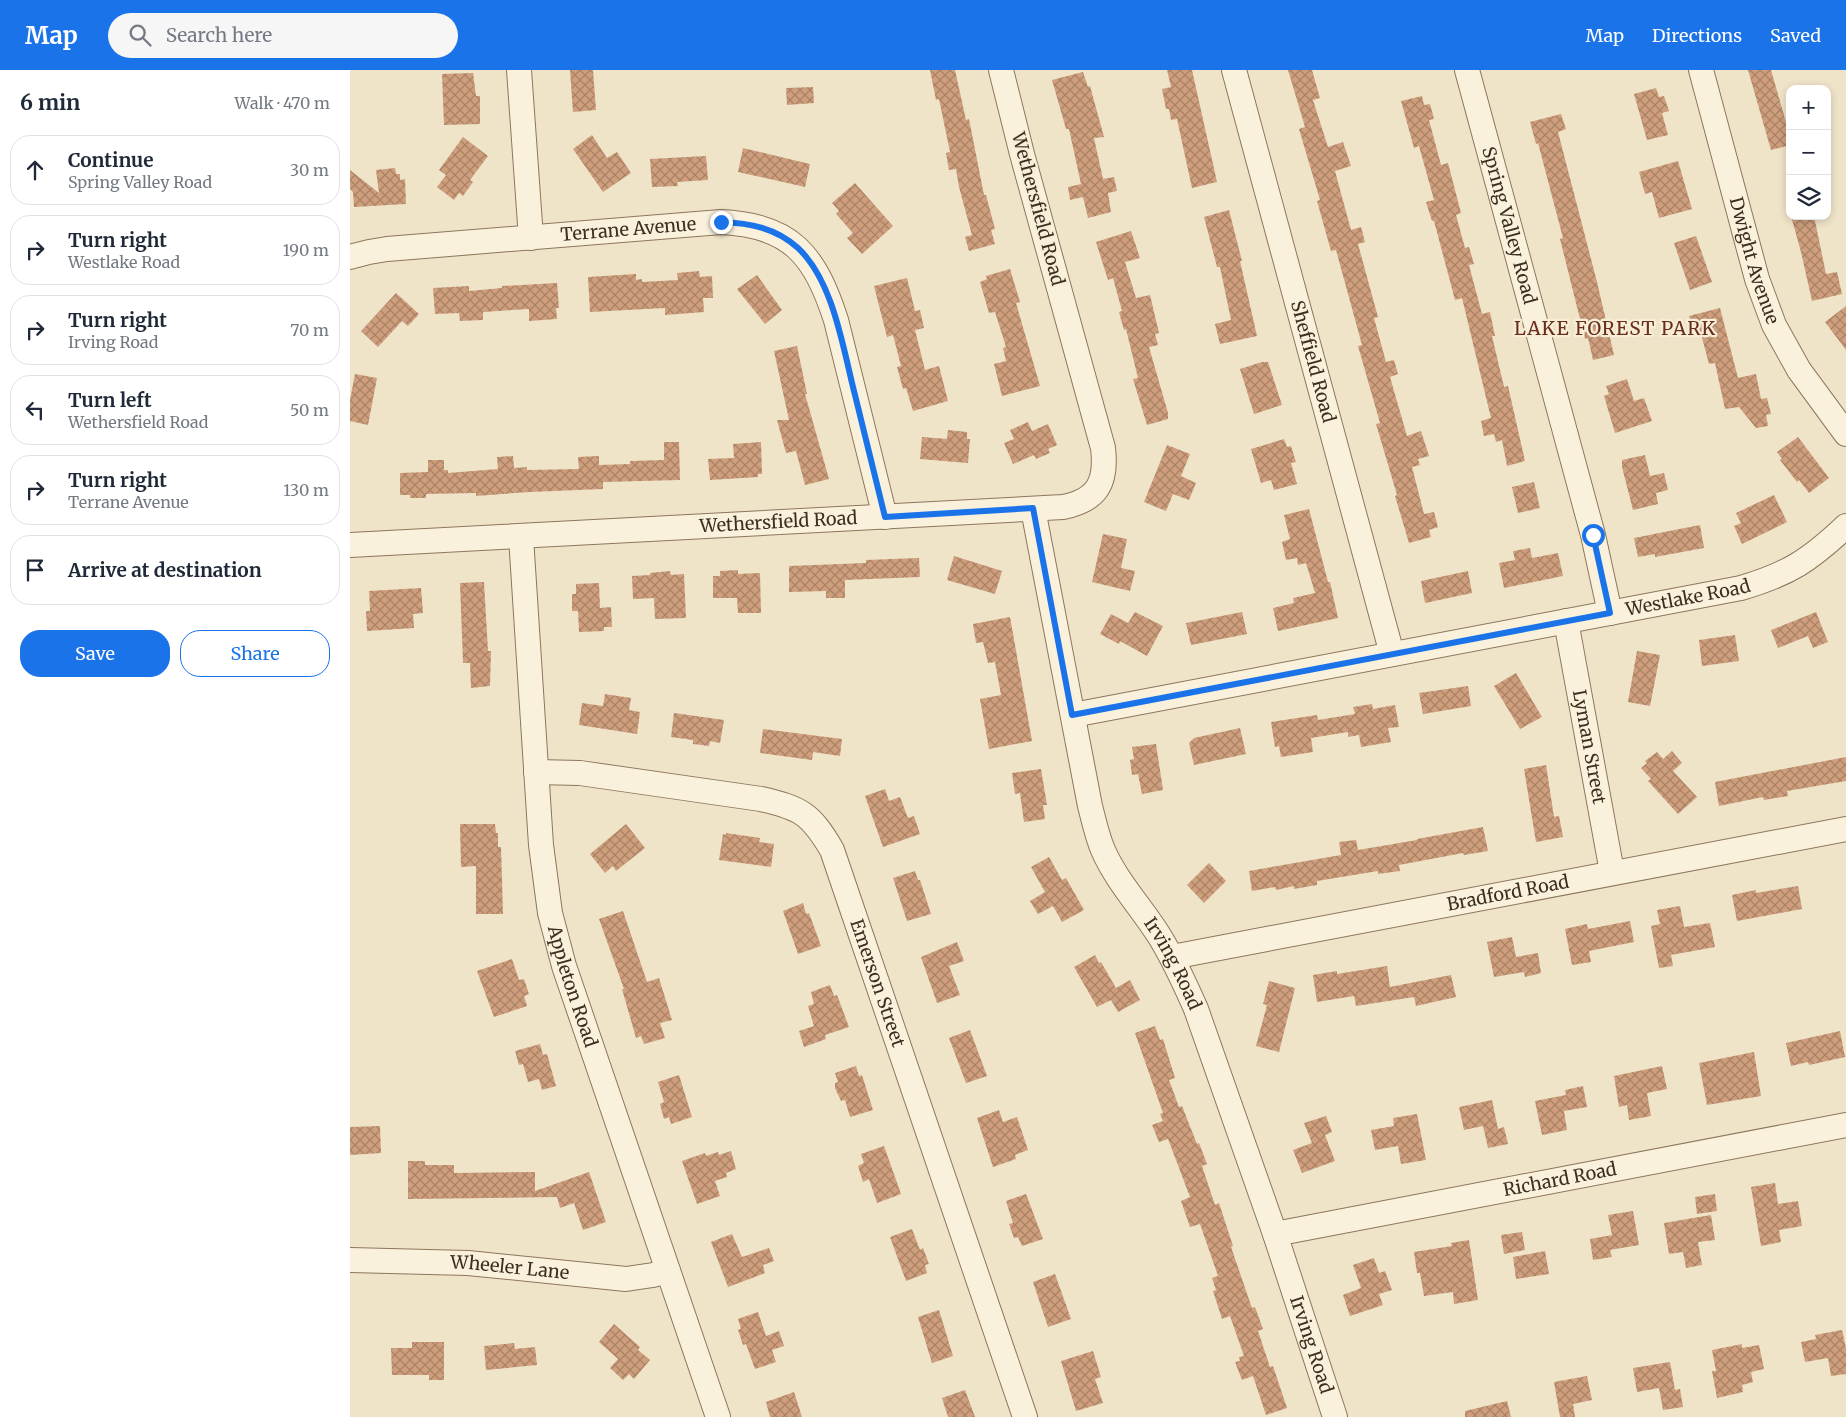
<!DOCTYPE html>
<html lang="en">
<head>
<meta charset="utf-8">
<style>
	:root { --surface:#fff; --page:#f6f6f7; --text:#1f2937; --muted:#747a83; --line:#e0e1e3; --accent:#1a73e8 }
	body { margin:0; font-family:Merriweather,serif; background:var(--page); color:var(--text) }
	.controls { position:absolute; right:15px; top:15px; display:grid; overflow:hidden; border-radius:10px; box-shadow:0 2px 8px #0003 }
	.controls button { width:45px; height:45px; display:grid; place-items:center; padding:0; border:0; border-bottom:1px solid var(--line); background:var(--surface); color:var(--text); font:25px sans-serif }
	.stop { position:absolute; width:15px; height:15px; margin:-11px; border:4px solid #1a73e8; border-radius:50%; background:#fff }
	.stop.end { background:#1a73e8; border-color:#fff; box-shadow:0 1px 5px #0008 }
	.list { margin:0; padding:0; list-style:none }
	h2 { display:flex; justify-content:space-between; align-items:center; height:65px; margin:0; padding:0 20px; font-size:21px }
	h2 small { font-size:16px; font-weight:400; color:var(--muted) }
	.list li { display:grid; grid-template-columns:32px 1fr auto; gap:15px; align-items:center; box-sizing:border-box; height:70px; margin:0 10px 10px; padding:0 10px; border:1px solid var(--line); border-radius:20px }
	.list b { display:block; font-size:19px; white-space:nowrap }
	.list p { margin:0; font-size:16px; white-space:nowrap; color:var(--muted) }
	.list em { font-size:16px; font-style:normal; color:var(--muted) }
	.actions { display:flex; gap:10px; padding:15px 20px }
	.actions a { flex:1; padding:11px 0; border:1px solid var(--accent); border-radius:20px; text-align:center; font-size:18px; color:var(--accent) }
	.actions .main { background:var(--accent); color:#fff }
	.icon { flex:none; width:28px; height:28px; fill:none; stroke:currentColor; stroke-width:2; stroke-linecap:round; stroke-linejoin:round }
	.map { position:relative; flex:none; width:1496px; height:1347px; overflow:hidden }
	header { display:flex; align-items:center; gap:30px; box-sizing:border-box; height:70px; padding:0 25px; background:var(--accent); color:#fff }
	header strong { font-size:24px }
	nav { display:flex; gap:28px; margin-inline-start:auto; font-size:18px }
	.search { width:350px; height:45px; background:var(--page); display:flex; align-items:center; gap:12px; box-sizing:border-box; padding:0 18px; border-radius:28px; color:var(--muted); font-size:19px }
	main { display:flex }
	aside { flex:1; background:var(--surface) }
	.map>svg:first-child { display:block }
	.building { fill:url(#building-cross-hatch) }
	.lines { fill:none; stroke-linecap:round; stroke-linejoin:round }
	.minor-casing { stroke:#8d765c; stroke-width:26 }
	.minor { stroke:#faf1dc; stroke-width:24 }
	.route { stroke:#1a73e8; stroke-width:6 }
	.labels { text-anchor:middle; stroke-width:4.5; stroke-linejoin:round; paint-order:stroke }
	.street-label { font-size:18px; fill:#3d2e20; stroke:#f7eed8 }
	.neighbourhood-label { font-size:19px; letter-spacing:1px; fill:#6b2e1e; stroke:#f7eed8 }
</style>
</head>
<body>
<header>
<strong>Map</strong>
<div class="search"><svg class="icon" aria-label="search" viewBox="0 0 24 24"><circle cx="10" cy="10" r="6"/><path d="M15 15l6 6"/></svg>Search here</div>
<nav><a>Map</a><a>Directions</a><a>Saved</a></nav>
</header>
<main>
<aside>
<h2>6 min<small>Walk · 470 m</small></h2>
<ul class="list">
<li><svg class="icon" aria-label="ahead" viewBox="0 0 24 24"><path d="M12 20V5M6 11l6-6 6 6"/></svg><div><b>Continue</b><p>Spring Valley Road</p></div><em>30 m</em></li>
<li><svg class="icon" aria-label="right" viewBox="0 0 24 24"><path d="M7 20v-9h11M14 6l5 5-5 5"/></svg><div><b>Turn right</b><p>Westlake Road</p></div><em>190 m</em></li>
<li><svg class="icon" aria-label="right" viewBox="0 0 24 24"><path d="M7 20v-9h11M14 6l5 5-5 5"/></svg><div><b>Turn right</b><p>Irving Road</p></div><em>70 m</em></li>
<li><svg class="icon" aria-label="left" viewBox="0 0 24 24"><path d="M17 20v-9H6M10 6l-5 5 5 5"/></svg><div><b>Turn left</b><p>Wethersfield Road</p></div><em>50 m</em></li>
<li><svg class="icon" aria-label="right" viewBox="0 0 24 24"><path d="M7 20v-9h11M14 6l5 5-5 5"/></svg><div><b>Turn right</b><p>Terrane Avenue</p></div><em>130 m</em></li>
<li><svg class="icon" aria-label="arrive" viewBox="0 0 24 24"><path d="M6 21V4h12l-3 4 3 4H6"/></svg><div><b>Arrive at destination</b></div></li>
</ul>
<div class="actions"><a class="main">Save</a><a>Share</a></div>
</aside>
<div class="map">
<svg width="1496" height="1347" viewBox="0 0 1496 1347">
	<defs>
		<pattern id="building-cross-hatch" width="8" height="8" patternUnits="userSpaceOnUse" patternTransform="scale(1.25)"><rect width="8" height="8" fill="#cf9f7d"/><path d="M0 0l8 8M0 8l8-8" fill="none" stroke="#a98266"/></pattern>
	</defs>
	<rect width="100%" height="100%" fill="#f0e4c8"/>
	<path class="building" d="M220 0H243L246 40 223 42Z
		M580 0H605L616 50 619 49 634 125H636L645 159 641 160 645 174 619 181 615 167 622 165 609 117 606 99 599 100 596 83 600 82 589 29 586 30Z
		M817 0H842L867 112 842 118 827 49 821 50 819 39H816L812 19 821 17Z
		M938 0H962L970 28 963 30 978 77 993 72 1001 96 985 101 1001 160 1011 157 1015 172 1008 174 1028 247 1024 248 1036 292 1044 290 1048 304 1040 307 1057 366 1071 361 1079 386 1068 389 1070 395 1062 397 1074 444 1084 442 1088 457 1079 460 1081 467 1059 473 1045 426 1047 425 1026 354 1030 353 1008 276 1012 275 986 180 981 181 967 131 970 130 949 59 955 57Z
		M1398 0H1421L1436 52 1440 51V75L1421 80Z
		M733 2 738 17 740 16 754 67 744 68 753 109 764 107 767 121 758 123 761 142 738 148 733 127 720 130 718 117 731 114 719 59H716L702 10Z
		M123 3 126 26H130V54L94 55 92 4Z
		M463 17 464 33 437 35 436 18Z
		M1306 18 1309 27 1314 26 1319 41 1312 43 1318 65 1297 70 1284 24Z
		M1072 26 1074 35 1080 34 1084 49 1079 50 1091 95 1098 93 1111 143 1106 145 1115 178 1119 177 1124 194 1119 195 1132 244 1140 242 1145 266H1142L1154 317 1158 316 1175 391 1157 396 1152 370 1146 372 1144 364 1134 366 1131 351 1141 348 1112 228 1105 230 1084 151H1082L1076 132 1084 130 1069 76 1064 78 1051 31Z
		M1211 44 1216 59 1208 62 1247 212 1264 285 1243 290 1238 268 1235 269 1210 169 1213 168 1188 73 1186 74 1180 52Z
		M242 65 257 88 267 82 281 103 253 122 223 79Z
		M113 67 138 86 120 110 123 112 113 126 109 123 104 130 87 117 96 105 89 100Z
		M393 78 460 94 455 117 388 102Z
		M356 86 358 110 327 112 328 116 302 117 300 89Z
		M1328 91 1342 139 1309 148 1302 122 1295 124 1289 102Z
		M45 98 46 104H50V110L55 109 56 134 4 137 3 122 0 119V100L29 123 26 100Z
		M505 113 543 156 512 184 497 168 503 163 486 144 489 141 482 133Z
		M879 140 892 191H890L907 266 870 274 865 254 881 250 870 197H867L854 147Z
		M1441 146H1464L1476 204 1487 202 1492 224 1462 231 1451 182Z
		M781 161 790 188 775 192 786 228 800 225 809 263 805 264 808 275 799 277 818 343V349L797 355 783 309 788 308 776 259 774 260 769 242 772 241 763 208 758 210 746 172Z
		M1346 166 1362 212 1340 220 1324 173Z
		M660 199 670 232 666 233 690 316 652 326 644 294 656 291 653 278 656 277 645 242 639 243 630 212 637 209 636 206Z
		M349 201 350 207 362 206 363 228H353L354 242 315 245V238L240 242 238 207 286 204V210L292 209V212L328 210 327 203Z
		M407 205 432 240 415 254 387 219Z
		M557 208 565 241 570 240 574 258 565 260 575 300 589 296 598 331 563 341 556 318 553 319 547 297 551 296 543 265 537 267 524 216Z
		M207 213 209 238H206L207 249 179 251V239L133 242V250L110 251 109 243 85 244 83 218 119 216V221L152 218V216Z
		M46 223 69 244 58 256 52 251 28 277 11 261Z
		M1496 236V280L1475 252Z
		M1370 238 1388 308 1406 304 1411 329 1417 328 1421 344 1416 345 1418 356 1406 358 1389 337 1375 339 1365 293 1359 294 1351 264 1344 266 1339 246Z
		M447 276 457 324H455L479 409 455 415 446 381 436 383 427 350H439L424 281Z
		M912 292H918L932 335 904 344 890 299Z
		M5 304 27 308 18 355 0 351V330Z
		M1277 309 1284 331 1294 328 1302 351 1265 363 1254 326 1259 324 1256 316Z
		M678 352 682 361 698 354 707 375 698 379 700 383 686 389 684 385 663 394 654 373 664 369 660 360Z
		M598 360 617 362V369H620L618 393 570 389 572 367 597 369Z
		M1448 367 1479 408 1459 423 1449 410 1447 412 1430 390 1432 389 1427 382Z
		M934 369 937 377 941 376 946 392 941 393 947 414 924 420 921 410 911 413 901 379Z
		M314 372H329L330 410 253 412V419L179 422 126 426V423L76 424V428H60V425H50V403L78 402V390H94V400H98V403L148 399 147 387 163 386 164 398 177 397V400L229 399 228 387 249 386V395L280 394V391L314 390Z
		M411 372 412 404H408V407L360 410 358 389 384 388 383 374Z
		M817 375 840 384 831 406 846 413 839 430 823 424 816 441 794 432Z
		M1295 385 1300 406 1314 403 1318 420 1306 423 1308 434 1283 440 1272 397V390Z
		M1184 412 1190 438 1168 443 1162 417Z
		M1424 425 1437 452 1392 474 1384 456 1391 453 1386 443Z
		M959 439 978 512H980L988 548 928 561 923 538 944 533 943 528 965 523 956 493 948 495 947 488 936 490 932 472 940 469 934 445Z
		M1350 455 1354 478 1305 487V484L1288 487 1284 468Z
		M753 464 777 469 771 498 785 501 780 521 742 512Z
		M1180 478 1182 488 1208 483 1213 506 1154 518 1149 493 1165 490 1163 481Z
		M604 486 652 501 645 524 597 510Z
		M569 488 570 507 495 510V528H476V521L439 522V496L516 493V490Z
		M388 500V504L410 503 411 543H388L387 528H363V506H370V501Z
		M320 501 321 505 334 504 336 548 305 549 304 528 283 529 282 506 300 505V503Z
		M1118 501 1122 523 1075 533 1071 511Z
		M134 512 138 581H141L140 616 121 618 120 593H113L110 513Z
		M249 513 250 538 261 537 262 557H254V561L229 562 228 541H222V524H226V514Z
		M71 518 73 543 63 544 64 558 17 561 16 541H20L19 521Z
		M785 542 813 556 797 586 770 571 769 574 750 564 761 544 778 553Z
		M892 542 897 564 841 575 836 553Z
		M1466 542 1478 572 1463 578 1458 566 1428 578 1421 560Z
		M660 547 682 671 639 679 630 629 651 625 645 592 638 593 633 572 626 573 623 554Z
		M1385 565 1389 591 1352 596 1349 570Z
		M1287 581 1310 585 1300 636 1278 632Z
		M1166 603 1192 647 1170 659 1144 616Z
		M1118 616 1121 636 1073 644 1069 623Z
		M255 624 281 628 279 640 290 642 287 664 229 655 232 633 253 636Z
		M1022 634 1023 639 1045 635 1049 657 1038 658 1041 672 1011 677 1009 665 998 667V662L961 668 963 682 931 687 929 676 925 677 921 652 967 645 968 650 1005 644 1003 637Z
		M324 643 374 650 370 673 360 671 359 676 343 674V670L321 667Z
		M890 658 896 684 844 695 839 673 844 668Z
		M413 659 492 669 490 686 463 682 462 690 410 683Z
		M806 674 813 720 792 724 788 704 782 705 780 690 784 689 782 677Z
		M1322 681 1332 693 1323 701 1347 727 1328 744 1298 711 1301 709 1291 698 1297 693 1295 691 1307 682 1313 689Z
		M1496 687V711L1437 721 1438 726 1414 730 1413 727 1369 736 1365 712Z
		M1196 695 1204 747 1209 746 1213 767 1186 772 1174 699Z
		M691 699 697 735H693L695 749 674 752 670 723 665 724 662 703Z
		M535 719 539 731 550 727 558 748 564 746 570 764 533 777 515 726Z
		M110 754H145L146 763H148V777H151L153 844H126V796L111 797Z
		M276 754 295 778 266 801 263 796 255 803 240 784Z
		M1133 757 1138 781 1114 785 1113 783 1049 795 1050 801 1028 804V801L967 811V815L944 819V816L926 820 925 817 902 821 899 801 991 785 989 772 1006 770 1008 780 1067 770V769Z
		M376 763 410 768 409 772 424 774 421 797 369 790 373 764 376 765Z
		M699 787 712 810 716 808 734 840 712 852 703 836 688 844 680 831 695 822 681 797Z
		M859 793 876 811 854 833 837 815Z
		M565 801 568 810H570L581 844 557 851 543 808Z
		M1448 816 1452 839 1387 851 1382 825 1406 820V823Z
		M453 833 456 844 459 843 471 876 448 884 433 841Z
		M1330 836 1334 857 1360 853 1365 877 1321 885 1323 896 1309 898 1301 856 1310 854 1307 840Z
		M273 841 297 912 309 908 322 950 310 953 315 968 294 974 291 966 286 968 272 919H274L249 849Z
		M1280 851 1284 872 1239 881 1241 892 1222 895 1215 859 1237 854 1238 859Z
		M1162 867 1166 887 1188 883 1191 903 1175 907 1174 902 1144 907 1137 872Z
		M607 872 614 891 599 896 610 925 587 933 571 887Z
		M745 885 749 893 751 892 766 918 780 910 790 930 768 942 761 930 747 937 724 897Z
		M162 889 169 910 174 909 179 924 174 926 177 936 144 947 127 901Z
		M1037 896 1040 917 1101 905 1106 927 1066 936 1064 927 1006 936 1004 926 967 932 963 905 987 901V904Z
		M919 911 945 918 929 982 906 976 917 935 913 934Z
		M480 915 484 926 487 925 499 957 475 965 476 969 454 977 449 961 464 956 458 936 464 934 461 922Z
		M805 956 810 970 813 969 825 1008 819 1010 829 1037 832 1036 847 1074 849 1073 857 1094 852 1096 865 1135 869 1133 883 1176 881 1177 902 1238 905 1237 913 1259 908 1261 920 1297 923 1296 937 1338 916 1345 903 1306 892 1310 885 1292 890 1291 889 1287 894 1286 880 1246 872 1249 863 1221 866 1220 862 1208 868 1206 850 1154 840 1157 831 1131 840 1127 818 1069 809 1072 802 1055 813 1051 810 1044 813 1043 785 963Z
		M620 960 637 1006 616 1013 599 968Z
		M1490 961 1495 987 1459 995 1458 992 1441 996 1436 973Z
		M190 974 193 985 197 984 206 1016 192 1020 189 1009 178 1012 173 994 169 995 165 981Z
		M1404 982 1411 1026 1357 1035 1349 993Z
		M506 996 509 1006 512 1005 523 1040 500 1047 495 1030 491 1031 485 1018V1013L488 1012 485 1003Z
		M1312 996 1317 1019 1297 1023 1301 1046 1279 1050 1277 1035 1269 1037 1264 1006Z
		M329 1005 342 1047 321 1054 319 1047 314 1049 310 1034 314 1032 308 1012Z
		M1233 1016 1237 1037 1214 1041 1217 1060 1192 1065 1185 1031 1216 1025 1215 1020Z
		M1142 1030 1148 1059 1154 1057 1158 1074 1138 1078 1133 1056 1114 1060 1109 1037Z
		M649 1040 653 1052 667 1047 678 1080 665 1085 666 1089 643 1097 627 1048Z
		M1067 1044 1076 1090 1051 1094 1048 1076 1025 1080 1021 1060 1044 1056 1043 1048Z
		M976 1046 982 1062 975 1065 985 1091 952 1103 943 1080 962 1073 954 1053Z
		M30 1056 31 1083 0 1085V1057Z
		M534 1076 551 1124 527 1133 519 1109 513 1112 508 1096 514 1093 511 1084Z
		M381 1081 386 1099 376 1103 377 1107 365 1111 370 1126 347 1134 332 1091 355 1083 356 1086 368 1082 369 1085Z
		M58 1091H75V1095H104V1103L185 1102V1121L239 1102 256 1152 233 1160 224 1133 210 1138 207 1127 58 1129Z
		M1425 1113 1428 1134 1448 1131 1452 1156 1429 1160 1431 1172 1411 1176 1401 1117Z
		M676 1124 693 1169 672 1176 668 1167 664 1168 659 1154 663 1153 656 1131Z
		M1365 1124 1367 1141 1347 1144 1345 1127Z
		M1283 1141 1289 1175 1260 1180 1262 1187 1243 1190 1240 1169 1262 1165 1258 1145Z
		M1361 1145 1365 1170 1348 1172 1352 1195 1336 1198 1333 1182 1319 1184 1314 1153Z
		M562 1159 570 1180 573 1178 579 1194 575 1195 577 1203 556 1211 540 1167Z
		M1172 1162 1175 1180 1154 1184 1151 1165Z
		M382 1164 392 1187 419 1178 424 1191 413 1195 415 1203 378 1217 361 1172Z
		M1119 1170 1128 1230 1104 1234 1103 1222 1074 1226 1070 1203H1067L1064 1182 1102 1176 1101 1173Z
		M1195 1181 1199 1204 1166 1209 1163 1187Z
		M1024 1188 1029 1203 1035 1201 1042 1220 1029 1224 1033 1235 1000 1246 993 1225 1011 1218 1003 1195Z
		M705 1204 721 1249 698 1257 683 1212Z
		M589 1240 603 1286 582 1293 568 1247Z
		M408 1242 416 1266 429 1261 434 1276 422 1280 426 1292 405 1299 396 1274 393 1275 388 1260 391 1259 388 1249Z
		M264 1254 290 1277 288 1280 300 1290 284 1309 279 1304 273 1310 260 1298 268 1289 249 1272Z
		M1492 1260 1496 1278V1304L1481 1306 1478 1288 1455 1292 1451 1272 1466 1269 1465 1265Z
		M62 1272H94V1310H79V1305H42L41 1278H62Z
		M164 1273 165 1279 185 1277 187 1295 136 1300 134 1276Z
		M1392 1274V1278L1409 1275 1414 1299 1401 1302 1403 1312 1392 1315 1393 1322 1367 1328 1362 1301H1366L1362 1280Z
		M743 1281 751 1307 745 1309 753 1333 726 1341 711 1291Z
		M1320 1292 1325 1320 1330 1319 1333 1337 1313 1340 1309 1318 1287 1322 1283 1298Z
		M1237 1306 1242 1330 1223 1334 1225 1347H1210L1204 1312Z
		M615 1320 625 1347H598L592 1328Z
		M444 1322 452 1347H420L416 1332Z
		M1157 1331 1161 1347H1115V1341Z"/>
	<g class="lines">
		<g class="minor-casing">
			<g id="minor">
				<path d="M169 0 181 168"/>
				<path id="s1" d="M884 0 1042 584"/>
				<path id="s2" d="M1117 0 1243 465 1260 543"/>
				<path id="s3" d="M1351 0 1407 209 1424 255 1449 300 1496 364"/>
				<path id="s4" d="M0 187 19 182 37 179 371 152C442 155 465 186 486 250L535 447"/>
				<path id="s5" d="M683 439 740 736C744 751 747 766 753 780 767 812 792 838 810 867 824 890 835 914 846 939L925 1164 985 1347"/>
				<path id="s6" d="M171 467 191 775 200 843 214 896 368 1347"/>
				<path id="s7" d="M0 475 713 437C748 430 757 412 753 378L672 84 651 0"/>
				<path id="s8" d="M1216 551 1262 802"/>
				<path id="s9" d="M723 645 1391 518C1439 504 1460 490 1496 456"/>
				<path id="s10" d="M186 702 230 703 411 729C451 738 461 744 482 780L675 1347"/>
				<path id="s11" d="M822 887 1496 759"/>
				<path id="s12" d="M925 1164 1496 1055"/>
				<path id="s13" d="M0 1190 118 1193 276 1209 303 1205 318 1201"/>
			</g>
		</g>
		<use href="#minor" class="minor"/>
	</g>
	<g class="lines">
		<path class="route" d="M371 152C400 153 426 158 448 178 484 212 493 279 505 325 515 366 525 406 535 447L683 438 722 645 1260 543 1243 465"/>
	</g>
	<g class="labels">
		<g class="street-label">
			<text transform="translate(688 139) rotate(75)" y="6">Wethersfield Road</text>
			<text dy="6" stroke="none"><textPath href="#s2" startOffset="161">Spring Valley Road</textPath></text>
			<text dy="6" stroke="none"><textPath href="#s4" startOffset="280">Terrane Avenue</textPath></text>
			<text dy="6" stroke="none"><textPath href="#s3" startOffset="198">Dwight Avenue</textPath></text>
			<text dy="6" stroke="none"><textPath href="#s1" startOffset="302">Sheffield Road</textPath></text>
			<text dy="6" stroke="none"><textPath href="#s7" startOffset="429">Wethersfield Road</textPath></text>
			<text dy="6" stroke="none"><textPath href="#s9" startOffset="626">Westlake Road</textPath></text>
			<text dy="6" stroke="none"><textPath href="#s8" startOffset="128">Lyman Street</textPath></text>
			<text dy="6" stroke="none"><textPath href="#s11" startOffset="342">Bradford Road</textPath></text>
			<text dy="6" stroke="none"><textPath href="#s5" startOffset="482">Irving Road</textPath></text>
			<text dy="6" stroke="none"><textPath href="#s10" startOffset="459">Emerson Street</textPath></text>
			<text dy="6" stroke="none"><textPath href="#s6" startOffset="454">Appleton Road</textPath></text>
			<text dy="6" stroke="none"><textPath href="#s12" startOffset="290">Richard Road</textPath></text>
			<text dy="6" stroke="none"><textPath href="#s13" startOffset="160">Wheeler Lane</textPath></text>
			<text dy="6" stroke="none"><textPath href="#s5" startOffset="888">Irving Road</textPath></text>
		</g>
		<g class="neighbourhood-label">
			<text x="1265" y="265">LAKE FOREST PARK</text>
		</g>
	</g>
</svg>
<div class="controls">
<button>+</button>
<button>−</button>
<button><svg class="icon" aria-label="layers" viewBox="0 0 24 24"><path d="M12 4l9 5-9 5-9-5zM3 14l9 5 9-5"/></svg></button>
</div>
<div class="stop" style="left:1243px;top:465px"></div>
<div class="stop end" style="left:371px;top:152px"></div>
</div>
</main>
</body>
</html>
